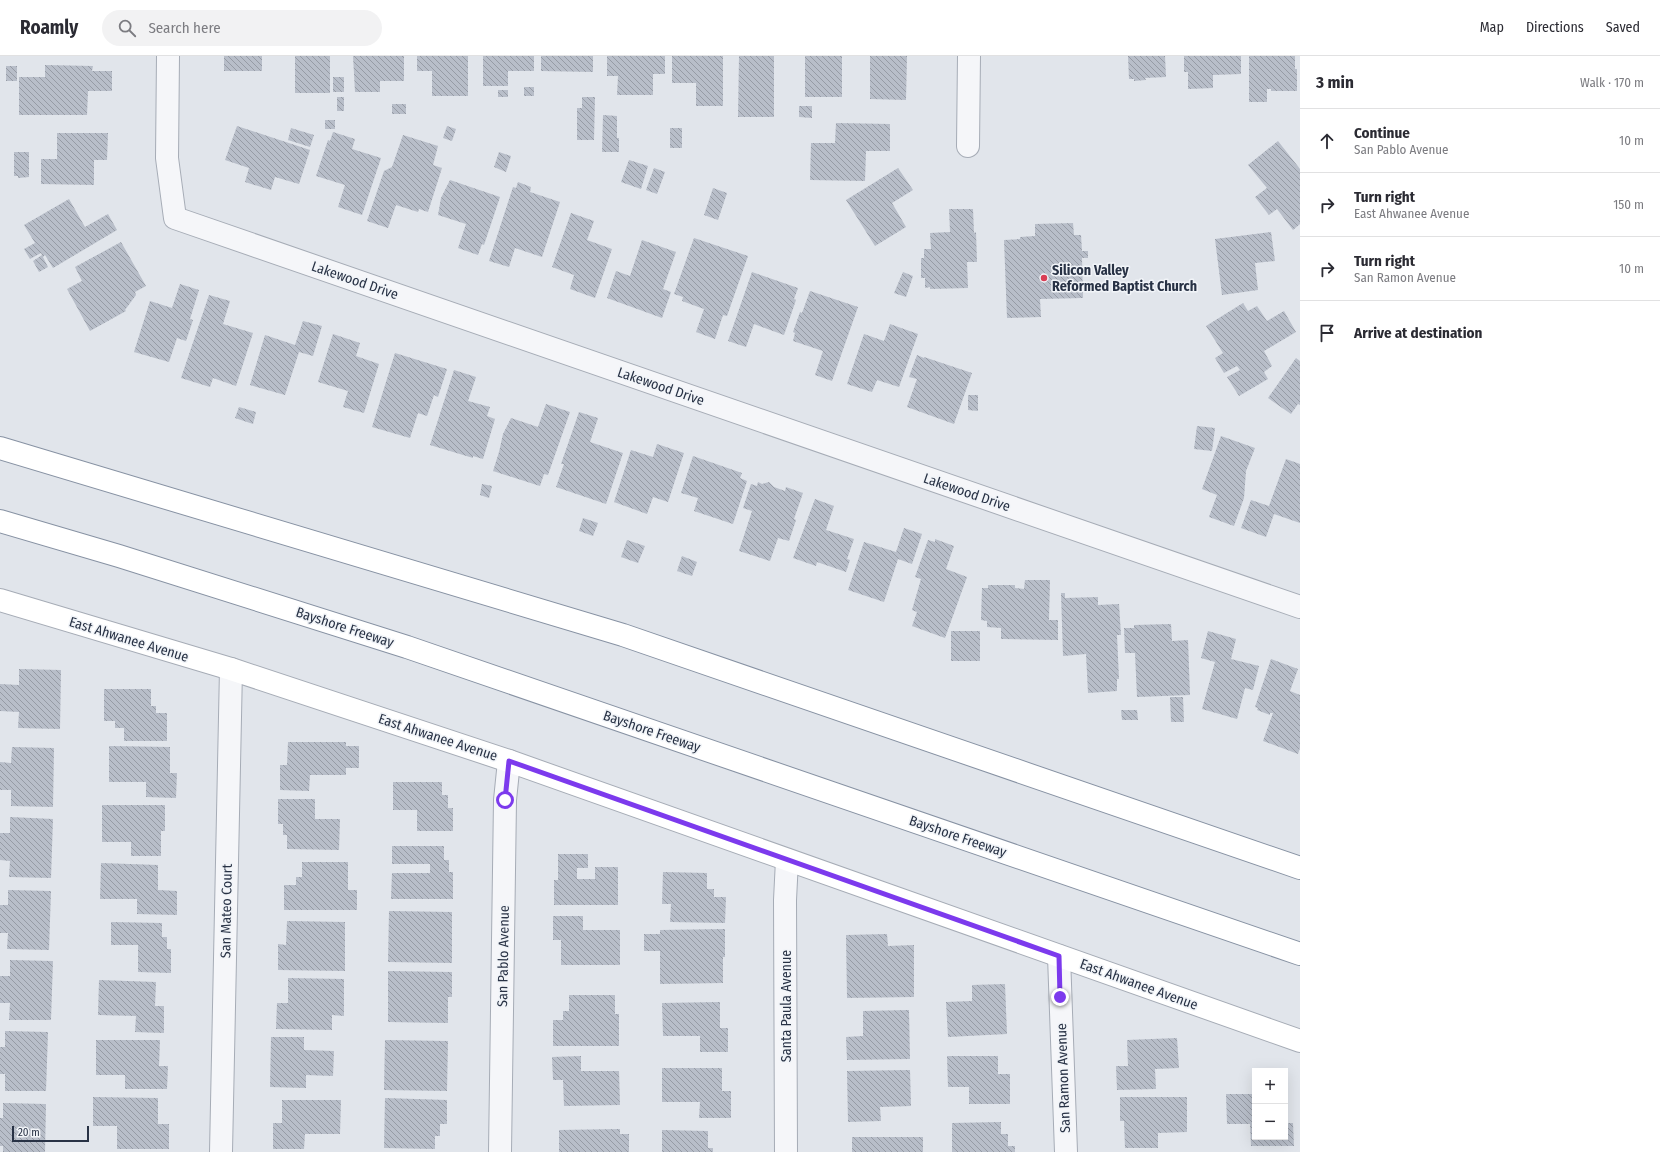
<!DOCTYPE html>
<html lang="en">
<head>
<meta charset="utf-8">
<style>
	:root { --surface:#fff; --page:#f2f2f3; --text:#2b2b33; --muted:#7c7c81; --line:#e1e1e2 }
	body { margin:0; font-family:"Fira Sans Condensed",sans-serif; background:var(--page); color:var(--text) }
	.controls { position:absolute; right:12px; bottom:12px; display:grid; overflow:hidden; border-radius:0px; box-shadow:0 4px 16px #0002 }
	.controls button { width:36px; height:36px; display:grid; place-items:center; padding:0; border:0; border-bottom:1px solid var(--line); background:var(--surface); color:var(--text); font:20px sans-serif }
	.scale { position:absolute; left:12px; bottom:10px; width:77px; box-sizing:border-box; padding-left:4px; border:2px solid #283245; border-top:0; font-size:11px; line-height:14px; white-space:nowrap; color:#283245; -webkit-text-stroke:3px #f1f4f8; paint-order:stroke }
	.stop { position:absolute; width:12px; height:12px; margin:-9px; border:3px solid #7c3aed; border-radius:50%; background:#fff }
	.stop.end { background:#7c3aed; border-color:#fff; box-shadow:0 1px 4px #0008 }
	.list { margin:0; padding:0; list-style:none }
	h2 { display:flex; justify-content:space-between; align-items:center; height:52px; margin:0; padding:0 16px; font-size:17px }
	h2 small { font-size:13px; font-weight:400; color:var(--muted) }
	.list li { display:grid; grid-template-columns:26px 1fr auto; gap:12px; align-items:center; box-sizing:border-box; height:64px; padding:0 16px; border-top:1px solid var(--line) }
	.list b { display:block; font-size:15px; white-space:nowrap }
	.list p { margin:0; font-size:13px; white-space:nowrap; color:var(--muted) }
	.list em { font-size:13px; font-style:normal; color:var(--muted) }
	.icon { flex:none; width:22px; height:22px; fill:none; stroke:currentColor; stroke-width:2; stroke-linecap:round; stroke-linejoin:round }
	.map { position:relative; flex:none; width:1300px; height:1096px; overflow:hidden }
	header { display:flex; align-items:center; gap:24px; box-sizing:border-box; height:56px; padding:0 20px; background:var(--surface); border-bottom:1px solid var(--line) }
	header strong { font-size:19px }
	nav { display:flex; gap:22px; margin-inline-start:auto; font-size:14px }
	.search { width:280px; height:36px; background:var(--page); display:flex; align-items:center; gap:10px; box-sizing:border-box; padding:0 14px; border-radius:22px; color:var(--muted); font-size:15px }
	main { display:flex }
	aside { flex:1; background:var(--surface) }
	.map>svg:first-child { display:block }
	.building { fill:url(#building-back-hatch) }
	.lines { fill:none; stroke-linecap:round; stroke-linejoin:round }
	.street-casing { stroke:#a6acb6; stroke-width:24 }
	.secondary-casing { stroke:#a6acb6; stroke-width:24 }
	.highway-casing { stroke:#8792a3; stroke-width:24 }
	.street { stroke:#f5f6f9; stroke-width:22 }
	.secondary { stroke:#fff; stroke-width:22 }
	.highway { stroke:#fff; stroke-width:22 }
	.route { stroke:#7c3aed; stroke-width:5 }
	.poi-dot { fill:#da3d54; stroke:#f1f4f8; stroke-width:1.5 }
	.labels { text-anchor:middle; stroke-width:3; stroke-linejoin:round; paint-order:stroke }
	.poi-label { font-size:14px; font-weight:bold; fill:#283245; stroke:#f1f4f8; text-anchor:start }
	.street-label { font-size:14px; fill:#283245; stroke:#f1f4f8 }
</style>
</head>
<body>
<header>
<strong>Roamly</strong>
<div class="search"><svg class="icon" aria-label="search" viewBox="0 0 24 24"><circle cx="10" cy="10" r="6"/><path d="M15 15l6 6"/></svg>Search here</div>
<nav><a>Map</a><a>Directions</a><a>Saved</a></nav>
</header>
<main>
<div class="map">
<svg width="1300" height="1096" viewBox="0 0 1300 1096">
	<defs>
		<pattern id="building-back-hatch" width="6" height="6" patternUnits="userSpaceOnUse"><rect width="6" height="6" fill="#b8bec9"/><path d="M-1 5l2 2M0 0l6 6M5-1l2 2" fill="none" stroke="#969ba5"/></pattern>
	</defs>
	<rect width="100%" height="100%" fill="#e1e5eb"/>
	<path class="building" d="M224 0H262V15H224Z
		M295 0H330V37H295Z
		M353 0H404V25H380V36H355Z
		M417 0H468V40H432V15H417Z
		M483 0H534V15H508V30H483Z
		M541 0H593V16L541 15Z
		M607 0H665V18H653V39H617L618 20H607Z
		M672 0H723V50H696V27H672Z
		M739 0H774V61H738Z
		M805 0H842V41H805Z
		M870 0H907L906 44 870 43Z
		M1128 0H1165L1166 21 1145 22 1146 24 1134 25V23H1129Z
		M1184 0H1241V18L1213 19V32L1188 33V16H1184Z
		M1249 0H1295V13H1297V35H1271V33H1267V46H1249Z
		M45 9 93 10 92 15H112V35H88L87 59H19V21H45Z
		M6 10H17V25H6Z
		M333 21H344V36H333Z
		M524 31H534V40H524Z
		M498 34H508V41H498Z
		M337 41H344V55H337Z
		M582 41H595L594 84H577V52H582Z
		M392 48H406V58H392Z
		M799 50H812V62L799 61Z
		M603 59 617 60V82H619V96H602Z
		M325 64H335V73H325Z
		M836 67 890 68V95H866L865 125 810 124 811 87H835Z
		M237 70 310 94 299 128 275 121 271 134 245 126 249 112 225 104Z
		M447 70 456 73 452 85 443 82Z
		M291 72 314 79 310 91 288 84Z
		M670 72H682V92H670Z
		M333 76 355 83 352 93 381 102 362 159 338 151 345 129 316 120 328 84 330 85Z
		M57 77H108L107 104H94V129L41 128V103H57Z
		M403 79 438 90 433 109 442 112 428 156 419 153 418 156 396 149 388 172 367 165 384 115 392 111Z
		M1278 85 1300 113V168L1293 174 1277 153 1269 159 1255 141 1267 132 1248 109Z
		M14 96H29V121L18 122V120H14Z
		M499 96 511 100 506 116 494 111Z
		M629 104 648 110 641 133 621 126Z
		M654 112 665 116 657 138 646 134Z
		M898 112 913 134 892 147 906 171 875 190 846 144Z
		M450 124 500 141 484 189 482 188 478 199 458 192 466 168 438 159 441 142Z
		M518 126 531 131 530 136 560 146 542 201 515 192 509 211 489 205 513 131 516 132Z
		M713 132 727 137 718 164 704 159Z
		M69 143 85 171 108 158 117 174 53 212 45 199 43 201 41 197 30 203 24 193 35 187 24 169Z
		M949 153H973L974 177 976 176 977 206H967L968 232 930 233V231L925 232V222H921V202H924V193H931L930 177 950 176Z
		M571 157 594 165 587 184 612 193 595 242 570 233 574 219 552 211Z
		M1073 167 1074 179H1081L1082 195H1088V202H1082L1083 242 1040 243 1041 261 1007 262 1004 184 1020 183V181L1035 180V168Z
		M1271 176 1275 205 1255 207 1258 234 1222 239 1215 183Z
		M694 182 748 200 727 260 723 259 715 283 696 276 704 253 682 245 683 241 674 238Z
		M642 184 676 196 663 233 671 236 662 262 607 242 616 215 630 220Z
		M121 186 146 230 135 236 136 239 125 254 126 255 90 275 67 233 82 225 75 211Z
		M42 199 48 211 39 216 33 205Z
		M752 216 798 232 794 243 796 244 784 279 754 268 746 291 728 285Z
		M903 216 913 220 906 241 894 237Z
		M180 228 199 234 190 263 193 264 186 285 177 282 169 306 134 296 150 245 172 252Z
		M810 235 858 251 832 325 815 319 823 295 793 285 795 277 793 276 800 256 802 257Z
		M209 239 230 245 223 268 253 277 236 330 213 322 210 331 181 322Z
		M1243 247 1248 255 1257 250 1267 265 1284 255 1296 276 1264 295 1272 310 1264 316 1268 323 1239 340 1227 321 1240 314 1237 310 1224 317 1215 302 1223 297 1206 270Z
		M303 265 322 270 313 300 299 296 285 339 250 329 265 279 295 289Z
		M890 268 918 278 899 331 877 324 872 336 847 328 864 278 884 285Z
		M333 278 360 287 356 300 379 308 364 357 343 351 348 335 318 326Z
		M395 297 447 313 438 341 434 339 427 360 418 357 410 382 372 371Z
		M917 299 924 302V301L972 317 954 368 907 351 917 323 909 321Z
		M1296 302 1300 305V349L1298 348 1291 358 1268 342Z
		M454 314 476 321 468 345 490 351 487 360 495 363 483 403 473 400V402L430 389Z
		M968 339H978V355L968 354Z
		M546 348 570 356 548 419 544 418 540 430 493 415 499 396 503 378 511 362 538 371Z
		M239 351 256 356 253 368 235 362Z
		M579 356 598 362 590 386 623 397 606 448 556 431 564 408H561Z
		M1197 370 1215 372 1212 395 1194 393Z
		M1221 380 1255 392 1246 415 1244 442 1234 470 1209 461 1217 439 1202 433Z
		M657 388 684 397 668 446 653 441 647 458 614 446 631 394 653 401Z
		M693 400 742 417 740 422 747 425 733 468 694 455 698 442 681 437Z
		M1286 403 1300 408V467L1274 458 1266 481 1241 472 1251 444 1269 450Z
		M758 426 762 428 769 426 774 431 785 435 786 431 803 437 794 463 796 464 789 485 778 482 770 505 739 495 752 455 743 452 751 428 757 430Z
		M482 428 492 430 489 442 480 439Z
		M815 443 834 450 826 474 854 483 847 503 850 504 846 516 817 506 816 510 793 502Z
		M583 462 598 467 593 480 579 475Z
		M904 472 922 478 912 508 898 503 884 546 848 534 864 486 896 496Z
		M935 483 954 490 946 513 967 521 945 582 912 570 917 556 912 554 921 523 915 521 928 484 935 486Z
		M627 484 645 490 638 507 621 501Z
		M682 500 697 506 692 520 677 515Z
		M1025 524H1050L1049 564H1058V584L1001 583V572L987 571V565L981 564 982 532H988V529H1015V532L1024 533Z
		M1061 537H1065V542L1098 541V549L1119 548 1121 579H1117L1119 623H1117V635L1088 637 1086 598 1063 600Z
		M1171 568 1172 585 1188 584 1190 639 1137 641 1135 597H1125L1124 572H1134V569Z
		M951 575H980V605H951Z
		M1208 575 1236 583 1231 603 1259 610 1253 634 1245 632 1237 663 1202 653 1215 606 1201 602Z
		M1271 603 1298 613 1290 635 1300 639V692L1298 698 1263 685 1273 657H1270V659L1257 654 1258 652 1255 651Z
		M19 613 61 614 60 673 18 672 19 656 0 655V628L19 629Z
		M104 633H151V650H156V657H167V685H124V672H115V665H104Z
		M1170 641H1183L1184 666H1171Z
		M1121 654H1137L1138 664H1122Z
		M288 686H346V690H359V712H346V719H310L309 735 280 734V709H287Z
		M109 690 170 691V717H177L176 742 146 741V726H109Z
		M12 691 54 692 53 751 11 750V734H0V706L11 707Z
		M393 726H442V739H448V752H453V775H417V754H393Z
		M278 743H315V763H340L339 794 287 793V779H283V768H278Z
		M102 749H165V775H161V800H131V786H102Z
		M10 761 53 763 51 822 9 821 10 805 0 804V777H10Z
		M392 790H444V804H449V816H453V843H391L392 817H430V808H392Z
		M558 798H588V812H577V823H595V811H618V849H554V824H558Z
		M302 806H348V834H357V854H284V829H296V821H302Z
		M101 807 158 809V834L177 835V859L137 858V843H100Z
		M663 816 707 817V833H714V841H726L725 867 670 866 671 848H662Z
		M8 834 51 835 49 894 7 893 8 877H0V849H8Z
		M389 855 452 856V907L388 906Z
		M553 860H583V874H620V909H561V884H553Z
		M287 865 345 866V915L278 914V888L286 889Z
		M111 866 162 867V881H167V893H171V917L138 916V889H111Z
		M725 873V901H723V927L660 928V895H644V878H660V874Z
		M887 878 888 890 914 889V941L847 942 846 879Z
		M10 904 53 905 51 964H9L10 947H0V920H10Z
		M388 915 452 916V941H448V967L388 966Z
		M288 922 344 923V960L332 959V974L276 973 277 947H288Z
		M99 924 156 926 155 950H164V977L135 976 136 960 98 959Z
		M1005 928 1007 978 948 981 946 946 972 945V929Z
		M569 939H615V958H619V990H553V964H563V955H569Z
		M720 946V972H728V996H700V980H663L662 947Z
		M909 954 910 1003 847 1004 846 981 863 980V955Z
		M5 975 48 976 46 1035H5V1018H0V991H5Z
		M271 981H304V994L334 995 333 1020 306 1019V1032L270 1031Z
		M1177 982 1179 1012 1155 1013 1156 1033 1117 1034 1116 1010H1128L1127 984Z
		M96 984H160L159 1010H168L167 1033H125V1019H96Z
		M385 984 448 985 447 1035 384 1034Z
		M581 1000V1015H619L620 1049 564 1050 563 1024H553L552 1001Z
		M947 1000H998V1018H1010V1048H969V1031H948Z
		M662 1012H722V1035H731V1062H699L700 1046H662Z
		M910 1014 911 1050 880 1051 881 1065 848 1066 847 1015Z
		M1226 1038H1255V1081H1285V1067H1293L1294 1090H1251L1250 1068H1227Z
		M93 1041 158 1042V1068H169V1093H117V1070H93Z
		M1120 1041H1187V1076L1158 1077V1092H1125L1124 1065H1120Z
		M385 1042 447 1044V1068H440V1080H435V1093L384 1092Z
		M282 1044H341L340 1078H305L304 1093H273V1067H282Z
		M3 1047 46 1048 45 1096H3V1090H0V1062H3Z
		M1001 1066V1078H1008V1090H1015V1096H952V1067Z
		M620 1073V1078H629V1096H559V1074Z
		M662 1074 708 1075V1092H713V1096H662Z
		M852 1081H923V1096H852Z"/>
	<g class="lines">
		<g class="street-casing">
			<path id="street" d="M168 0 167 102 175 162 1300 551
				M968 90 969 0
				M1059 900 1066 1096
				M221 1096 231 613
				M500 1096 505 744 509 705
				M786 1096 785 844 787 804"/>
		</g>
		<g class="secondary-casing">
			<path id="secondary" d="M0 544 231 613 509 705 1300 985"/>
		</g>
		<g class="highway-casing">
			<path id="highway" d="M0 392 623 579 1300 812
				M0 465 119 500 407 591 1300 898"/>
		</g>
		<use href="#street" class="street"/>
		<use href="#secondary" class="secondary"/>
		<use href="#highway" class="highway"/>
	</g>
	<g class="lines">
		<path class="route" d="M505 744 509 705 1059 900 1060 941"/>
	</g>
	<circle class="poi-dot" cx="1044" cy="222" r="4"/>
	<g class="labels">
		<g class="poi-label">
			<text x="1052" y="219">Silicon Valley<tspan x="1052" dy="16">Reformed Baptist Church</tspan></text>
		</g>
		<g class="street-label">
			<text transform="translate(355 224) rotate(19)" y="5">Lakewood Drive</text>
			<text transform="translate(661 330) rotate(19)" y="5">Lakewood Drive</text>
			<text transform="translate(967 436) rotate(19)" y="5">Lakewood Drive</text>
			<text transform="translate(345 571) rotate(18)" y="5">Bayshore Freeway</text>
			<text transform="translate(129 583) rotate(17)" y="5">East Ahwanee Avenue</text>
			<text transform="translate(652 675) rotate(19)" y="5">Bayshore Freeway</text>
			<text transform="translate(438 681) rotate(18)" y="5">East Ahwanee Avenue</text>
			<text transform="translate(958 780) rotate(19)" y="5">Bayshore Freeway</text>
			<text transform="translate(226 855) rotate(-89)" y="5">San Mateo Court</text>
			<text transform="translate(503 900) rotate(-89)" y="5">San Pablo Avenue</text>
			<text transform="translate(1139 928) rotate(20)" y="5">East Ahwanee Avenue</text>
			<text transform="translate(786 950) rotate(-90)" y="5">Santa Paula Avenue</text>
			<text transform="translate(1063 1022) rotate(-92)" y="5">San Ramon Avenue</text>
		</g>
	</g>
</svg>
<div class="controls">
<button>+</button>
<button>−</button>
</div>
<div class="scale">20 m</div>
<div class="stop" style="left:505px;top:744px"></div>
<div class="stop end" style="left:1060px;top:941px"></div>
</div>
<aside>
<h2>3 min<small>Walk · 170 m</small></h2>
<ul class="list">
<li><svg class="icon" aria-label="ahead" viewBox="0 0 24 24"><path d="M12 20V5M6 11l6-6 6 6"/></svg><div><b>Continue</b><p>San Pablo Avenue</p></div><em>10 m</em></li>
<li><svg class="icon" aria-label="right" viewBox="0 0 24 24"><path d="M7 20v-9h11M14 6l5 5-5 5"/></svg><div><b>Turn right</b><p>East Ahwanee Avenue</p></div><em>150 m</em></li>
<li><svg class="icon" aria-label="right" viewBox="0 0 24 24"><path d="M7 20v-9h11M14 6l5 5-5 5"/></svg><div><b>Turn right</b><p>San Ramon Avenue</p></div><em>10 m</em></li>
<li><svg class="icon" aria-label="arrive" viewBox="0 0 24 24"><path d="M6 21V4h12l-3 4 3 4H6"/></svg><div><b>Arrive at destination</b></div></li>
</ul>
</aside>
</main>
</body>
</html>
